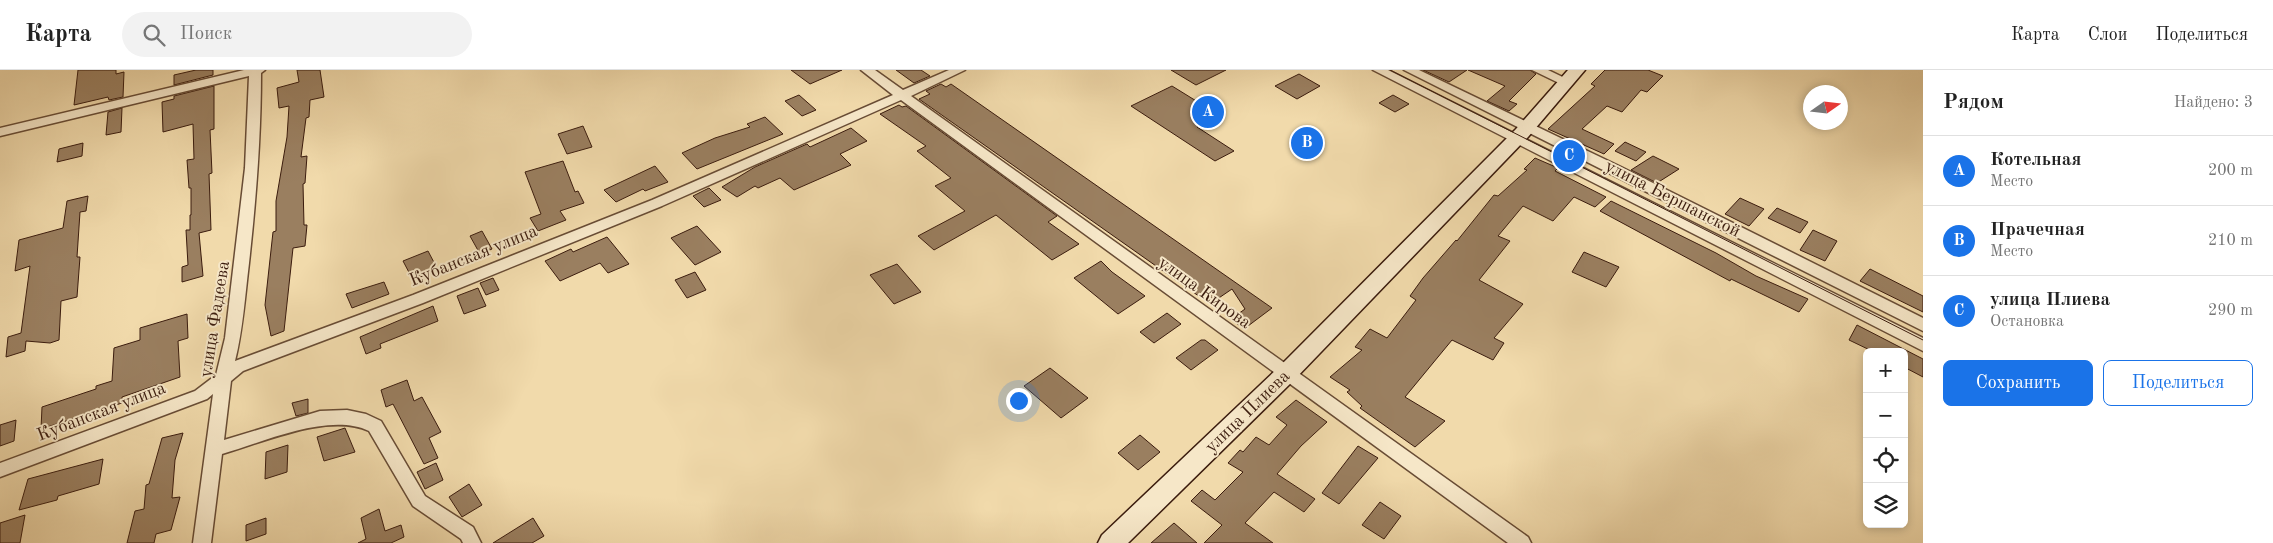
<!DOCTYPE html>
<html lang="ru">
<head>
<meta charset="utf-8">
<style>
	:root { --surface:#fff; --page:#f2f2f2; --text:#222; --muted:#767676; --line:#e0e0e0; --accent:#1a73e8 }
	body { margin:0; font-family:"Old Standard TT",serif; background:var(--page); color:var(--text) }
	.controls { position:absolute; right:15px; bottom:15px; display:grid; overflow:hidden; border-radius:8px; box-shadow:0 2px 8px #0003 }
	.controls button { width:45px; height:45px; display:grid; place-items:center; padding:0; border:0; border-bottom:1px solid var(--line); background:var(--surface); color:var(--text); font:25px sans-serif }
	.compass { position:absolute; left:1803px; top:15px; width:45px; height:45px; border-radius:50%; background:var(--surface); box-shadow:0 2px 8px #0003; rotate:76deg }
	.you { position:absolute; left:1018px; top:330px; width:18px; height:18px; margin:-12px; border:4px solid #fff; border-radius:50%; background:#1a73e8; box-shadow:0 0 0 8px #1a73e833 }
	.badge { display:grid; place-items:center; width:32px; height:32px; border-radius:50%; background:var(--accent); color:#fff; font-size:16px; font-weight:700 }
	.pin { position:absolute; translate:-50% -50%; border:2px solid #fff; box-shadow:0 1px 5px #0006 }
	.list { margin:0; padding:0; list-style:none }
	h2 { display:flex; justify-content:space-between; align-items:center; height:65px; margin:0; padding:0 20px; font-size:21px }
	h2 small { font-size:16px; font-weight:400; color:var(--muted) }
	.list li { display:grid; grid-template-columns:32px 1fr auto; gap:15px; align-items:center; box-sizing:border-box; height:70px; padding:0 20px; border-top:1px solid var(--line) }
	.list b { display:block; font-size:19px; white-space:nowrap }
	.list p { margin:0; font-size:16px; white-space:nowrap; color:var(--muted) }
	.list em { font-size:16px; font-style:normal; color:var(--muted) }
	.actions { display:flex; gap:10px; padding:15px 20px }
	.actions a { flex:1; padding:11px 0; border:1px solid var(--accent); border-radius:8px; text-align:center; font-size:18px; color:var(--accent) }
	.actions .main { background:var(--accent); color:#fff }
	.icon { flex:none; width:28px; height:28px; fill:none; stroke:currentColor; stroke-width:2; stroke-linecap:round; stroke-linejoin:round }
	.map { position:relative; flex:none; width:1923px; height:473px; overflow:hidden }
	header { display:flex; align-items:center; gap:30px; box-sizing:border-box; height:70px; padding:0 25px; background:var(--surface); border-bottom:1px solid var(--line) }
	header strong { font-size:24px }
	nav { display:flex; gap:28px; margin-inline-start:auto; font-size:18px }
	.search { width:350px; height:45px; background:var(--page); display:flex; align-items:center; gap:12px; box-sizing:border-box; padding:0 18px; border-radius:28px; color:var(--muted); font-size:19px }
	main { display:flex }
	aside { flex:1; background:var(--surface) }
	.map>svg:first-child { display:block }
	.building { fill:#9a7f60; stroke:#3b1c0e }
	.lines { fill:none; stroke-linecap:round; stroke-linejoin:round }
	.street-casing { stroke:#684c35; stroke-width:3 }
	.secondary-casing { stroke:#3b1c0e; stroke-width:3 }
	.street { fill:#f6e7c8; fill-rule:evenodd }
	.secondary { fill:#f6e7c8; fill-rule:evenodd }
	.tram { stroke:#3b1c0e; stroke-width:1 }
	.labels { text-anchor:middle; stroke-width:4; stroke-linejoin:round; paint-order:stroke }
	.street-label { font-size:18px; fill:#3b1c0e; stroke:#f6e7c8 }
</style>
</head>
<body>
<header>
<strong>Карта</strong>
<div class="search"><svg class="icon" aria-label="search" viewBox="0 0 24 24"><circle cx="10" cy="10" r="6"/><path d="M15 15l6 6"/></svg>Поиск</div>
<nav><a>Карта</a><a>Слои</a><a>Поделиться</a></nav>
</header>
<main>
<div class="map">
<svg width="1923" height="473" viewBox="0 0 1923 473">
	<rect width="100%" height="100%" fill="#f1daab"/>
	<filter id="stains"><feTurbulence type="fractalNoise" baseFrequency=".004" numOctaves="4"/><feColorMatrix values="0 0 0 0 .2 0 0 0 0 .09 0 0 0 0 .02 0 0 0 .5 -.17"/></filter>
	<radialGradient id="worn" r=".72"><stop offset=".6" stop-color="#630" stop-opacity="0"/><stop offset="1" stop-color="#630" stop-opacity=".3"/></radialGradient>
	<path class="building" d="M78 0H116V4L124 2 123 27 109 30 108 27 74 35Z
		M196 0H213V5L174 15V5Z
		M297 0H320L324 27 310 30 309 47 306 48 301 87 307 86 305 113 303 114 304 155H307L305 176 293 178 284 261 271 266 265 235 273 162 276 161V131L287 67 289 36 279 38 277 18 299 12Z
		M791 0H842L810 14Z
		M896 0H921L930 6 914 13Z
		M1171 0H1226L1196 15Z
		M1423 0H1467L1449 12Z
		M1468 0H1530L1536 4 1509 31 1517 34 1509 41 1487 31 1505 16Z
		M1605 0H1648L1663 6 1647 22 1641 20 1622 42 1607 36 1582 59 1614 74 1604 84 1548 59 1595 16 1591 14Z
		M1299 4 1320 16 1297 29 1275 16Z
		M941 14 946 17 951 14 1272 238 1244 259 1231 249 1245 239 1232 219 1210 234 919 29 930 24 926 21Z
		M214 16V59L210 60 212 103 209 104 211 160 199 163 203 206 182 212V197L188 195 186 160H190V145H191V118H189L187 90 194 89 193 54 163 62 162 32 174 29V26Z
		M1172 16 1219 45 1197 57 1234 81 1215 91 1131 36Z
		M799 25 816 40 802 46 785 31Z
		M1393 25 1409 34 1395 42 1379 33Z
		M899 35 902 37 906 36 1057 146 1048 152 1079 174 1052 190 996 145 934 180 918 166 965 141 935 116 951 108 917 81 926 76 880 44Z
		M122 38 121 62 106 65 108 42Z
		M765 47 783 64 697 99 682 83 715 68 750 57 747 54Z
		M583 56 592 77 567 84 558 64Z
		M851 58 867 71 840 84 851 95 794 120 780 108 758 118 755 116 737 127 722 117 755 97 807 74 810 77Z
		M1625 72 1646 82 1636 91 1615 81Z
		M83 73 82 86 57 92 59 79Z
		M1653 86 1679 99 1657 113 1631 100Z
		M1535 88 1558 98 1555 101 1606 127 1595 137 1574 127 1553 151 1523 136 1498 166 1510 171 1479 210 1523 234 1494 268 1504 273 1493 290 1452 270 1405 327 1445 351 1415 377 1360 338 1362 336 1347 322 1350 320 1330 307 1362 280 1355 277 1370 259 1387 268 1416 230 1410 226 1423 208 1456 170 1457 171 1494 125 1498 126 1527 100 1524 99Z
		M563 91 575 122 578 121 584 133 560 141 566 150 538 161 530 148 541 144 525 102Z
		M655 96 668 112 645 121 643 119 616 132 604 120Z
		M709 118 721 130 704 137 693 126Z
		M88 126 86 141 80 142 77 187H80L77 227 61 231 59 270 50 273 26 271 25 281 6 287 8 267 21 263 30 196 15 201 19 170 63 158 67 131Z
		M1740 128 1764 139 1749 156 1725 144Z
		M1611 131 1716 183 1756 206 1808 229 1799 242 1731 209 1730 211 1600 141Z
		M1777 138 1808 152 1800 163 1768 148Z
		M697 156 721 182 695 195 671 168Z
		M1813 160 1837 171 1825 191 1800 180Z
		M482 161 492 179 480 184 470 166Z
		M607 167 629 194 608 203 600 193 560 211 545 191 571 179 573 182Z
		M428 181 438 200 413 210 403 191Z
		M1584 182 1619 197 1606 217 1572 202Z
		M1101 191 1112 202 1145 226 1118 244 1074 208Z
		M897 194 921 222 894 234 870 205Z
		M1870 199 1923 226V242L1860 211Z
		M695 202 706 220 687 228 675 210Z
		M493 208 499 220 486 225 480 213Z
		M384 212 389 224 352 238 346 224Z
		M478 218 486 236 464 244 457 226Z
		M433 236 438 251 380 274 381 278 366 284 360 267Z
		M1167 243 1181 254 1154 273 1140 262Z
		M187 244 188 268 178 271 180 307 122 327V333L41 359 42 337 96 319V316L112 311 114 278 140 270V258Z
		M1857 255 1923 289V307L1904 297V282H1874L1849 270Z
		M1201 270H1205L1218 280 1191 300 1176 288Z
		M1050 298 1088 328 1061 348 1024 316Z
		M407 310 414 331 422 327 441 362 429 368 438 388 424 394 393 334 386 337 381 320Z
		M308 329V343L296 346 292 333Z
		M1296 330 1327 352 1301 376 1277 404 1315 429 1304 442 1274 422 1245 453 1273 473H1204L1222 455 1191 431 1202 420 1215 430 1243 402 1228 393 1240 380 1243 382 1256 367 1269 375 1287 355 1276 347Z
		M16 350 14 371 0 376V355Z
		M345 358 355 382 324 391 317 367Z
		M183 363 175 390 172 428 180 427 171 460 156 464 154 473H127L135 441 144 439 146 415 149 414 162 368Z
		M1140 365 1160 382 1138 400 1118 383Z
		M288 375 287 402 265 409 266 382Z
		M1358 376 1378 388 1339 434 1322 423Z
		M103 389 99 414 58 426 57 430 19 440 28 409Z
		M436 393 443 410 425 419 417 402Z
		M469 414 482 435 462 447 449 427Z
		M1380 432 1401 446 1384 469 1362 455Z
		M379 439 385 461 401 455 404 467 391 473H358L366 469 361 448Z
		M25 445 20 473H0V453Z
		M266 448V464L246 471V455Z
		M533 448 544 466 532 473H493Z
		M1174 453 1197 473H1151Z"/>
	<g class="lines">
		<g class="street-casing">
			<path id="street" d="M244 0H265L261 3C261 67 256 130 249 193 245 226 243 259 235 291L413 225 652 130 893 25 861 0H875L903 20 949 0H965L911 26 1528 467 1531 473H1508L901 30 662 136 423 233 243 301 231 311 224 370 320 341 347 340 366 344 381 351 425 426 473 457 481 473H463L461 469 413 436 369 361C329 342 264 372 222 384L211 473H193L213 324 207 329 0 407V393L195 321 216 305 225 268 245 98 249 6 0 66V58Z
				M1373 0H1388L1923 268V281Z
				M1404 0H1419L1621 97 1923 248V261Z
				M1532 0H1548L1571 11 1569 14H1561Z"/>
		</g>
		<g class="secondary-casing">
			<path id="secondary" d="M1568 0H1585L1528 67 1294 310 1128 473H1098L1102 465 1278 298 1516 59Z"/>
		</g>
		<use href="#street" class="street"/>
		<use href="#secondary" class="secondary"/>
		<path class="tram" d="M1390 0 1923 270"/>
	</g>
	<g class="labels">
		<g class="street-label">
			<text transform="translate(1673 128) rotate(27)" y="6">улица Бершанской</text>
			<text transform="translate(473 185) rotate(-22)" y="6">Кубанская улица</text>
			<text transform="translate(1205 222) rotate(36)" y="6">улица Кирова</text>
			<text transform="translate(214 249) rotate(-81)" y="6">улица Фадеева</text>
			<text transform="translate(101 341) rotate(-21)" y="6">Кубанская улица</text>
			<text transform="translate(1247 341) rotate(-44)" y="6">улица Плиева</text>
		</g>
	</g>
	<rect width="100%" height="100%" filter="url(#stains)"/>
	<rect width="100%" height="100%" fill="url(#worn)"/>
</svg>
<div class="controls">
<button>+</button>
<button>−</button>
<button><svg class="icon" aria-label="locate" viewBox="0 0 24 24"><circle cx="12" cy="12" r="6"/><path d="M12 2v4M12 18v4M2 12h4M18 12h4"/></svg></button>
<button><svg class="icon" aria-label="layers" viewBox="0 0 24 24"><path d="M12 4l9 5-9 5-9-5zM3 14l9 5 9-5"/></svg></button>
</div>
<svg class="compass" viewBox="-18 -18 36 36"><path d="M0-13l5 13h-10z" fill="#e53935"/><path d="M0 13l5-13h-10z" fill="#767676"/></svg>
<div class="you"></div>
<div class="pin badge" style="left:1208px;top:42px">A</div>
<div class="pin badge" style="left:1307px;top:73px">B</div>
<div class="pin badge" style="left:1569px;top:86px">C</div>
</div>
<aside>
<h2>Рядом<small>Найдено: 3</small></h2>
<ul class="list">
<li><span class="badge">A</span><div><b>Котельная</b><p>Место</p></div><em>200 m</em></li>
<li><span class="badge">B</span><div><b>Прачечная</b><p>Место</p></div><em>210 m</em></li>
<li><span class="badge">C</span><div><b>улица Плиева</b><p>Остановка</p></div><em>290 m</em></li>
</ul>
<div class="actions"><a class="main">Сохранить</a><a>Поделиться</a></div>
</aside>
</main>
</body>
</html>
